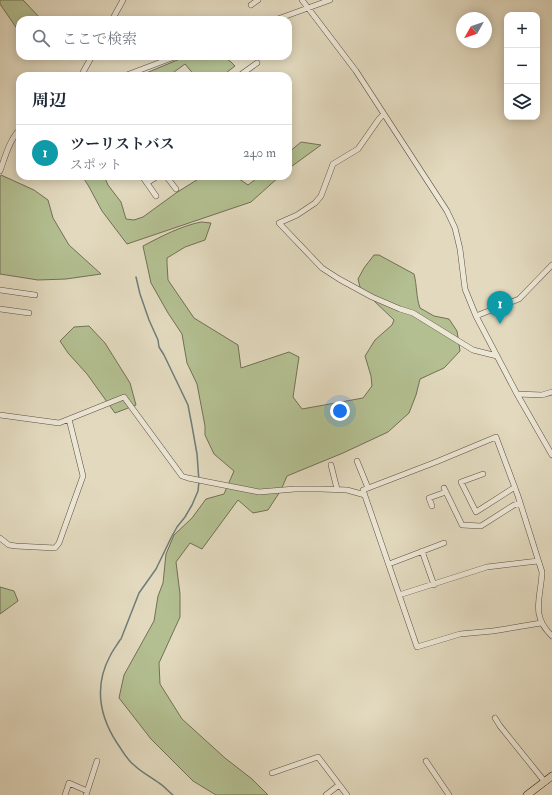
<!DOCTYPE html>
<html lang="ja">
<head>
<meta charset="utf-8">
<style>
	:root { --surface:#fff; --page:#f2f2f3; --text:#1f2937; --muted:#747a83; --line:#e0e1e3; --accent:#b45309 }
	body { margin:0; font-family:"IM FELL Double Pica","Noto Serif JP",serif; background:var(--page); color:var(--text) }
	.controls { position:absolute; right:12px; top:12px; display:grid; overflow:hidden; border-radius:8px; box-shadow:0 2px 10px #0003 }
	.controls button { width:36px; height:36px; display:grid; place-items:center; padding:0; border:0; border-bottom:1px solid var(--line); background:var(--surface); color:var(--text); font:20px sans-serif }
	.compass { position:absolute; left:456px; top:12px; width:36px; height:36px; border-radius:50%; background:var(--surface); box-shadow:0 2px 10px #0003; rotate:230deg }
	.you { position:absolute; left:340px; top:411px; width:14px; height:14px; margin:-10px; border:3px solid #fff; border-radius:50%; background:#1a73e8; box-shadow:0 0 0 6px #1a73e833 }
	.badge { display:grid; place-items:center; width:26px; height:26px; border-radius:50%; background:var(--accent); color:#fff; font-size:13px; font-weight:700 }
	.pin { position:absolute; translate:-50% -33px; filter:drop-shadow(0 1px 2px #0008) }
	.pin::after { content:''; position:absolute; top:21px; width:14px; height:12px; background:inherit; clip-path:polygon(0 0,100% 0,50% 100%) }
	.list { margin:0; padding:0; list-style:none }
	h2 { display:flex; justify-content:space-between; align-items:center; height:52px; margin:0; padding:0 16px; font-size:17px }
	h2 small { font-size:13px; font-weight:400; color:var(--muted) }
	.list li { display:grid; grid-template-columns:26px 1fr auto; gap:12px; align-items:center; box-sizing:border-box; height:56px; padding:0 16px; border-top:1px solid var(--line) }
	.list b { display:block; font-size:15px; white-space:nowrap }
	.list p { margin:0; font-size:13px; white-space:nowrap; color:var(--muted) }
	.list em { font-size:13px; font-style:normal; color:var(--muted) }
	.icon { flex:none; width:22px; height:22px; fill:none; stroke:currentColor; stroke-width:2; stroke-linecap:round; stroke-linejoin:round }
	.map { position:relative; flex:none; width:552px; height:795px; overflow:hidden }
	.search { position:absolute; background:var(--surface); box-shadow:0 2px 10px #0003; left:16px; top:16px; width:276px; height:44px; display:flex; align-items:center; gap:10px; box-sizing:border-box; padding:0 14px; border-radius:12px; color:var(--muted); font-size:15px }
	.panel { position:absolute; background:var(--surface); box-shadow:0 2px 10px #0003; left:16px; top:72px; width:276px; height:108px; border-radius:12px }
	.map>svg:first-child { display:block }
	.green { fill:#b3bf91; stroke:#727056 }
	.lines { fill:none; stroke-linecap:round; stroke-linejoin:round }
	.stream { stroke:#6e7d7a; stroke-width:1.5 }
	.minor-casing { stroke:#5c5043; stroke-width:6 }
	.highway-casing { stroke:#30221a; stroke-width:8 }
	.minor { stroke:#ece6d5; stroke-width:5 }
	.highway { stroke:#e2d9be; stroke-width:7 }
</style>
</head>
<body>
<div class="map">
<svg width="552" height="795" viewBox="0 0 552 795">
	<rect width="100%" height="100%" fill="#e2d9be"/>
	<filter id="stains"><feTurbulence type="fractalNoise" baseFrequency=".005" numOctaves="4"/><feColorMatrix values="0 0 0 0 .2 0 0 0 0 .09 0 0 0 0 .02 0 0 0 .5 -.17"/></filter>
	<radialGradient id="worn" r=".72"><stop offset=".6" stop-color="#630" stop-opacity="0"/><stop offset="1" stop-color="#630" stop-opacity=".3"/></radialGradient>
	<path class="green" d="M0 0H23L40 18 38 20H20V33L0 4Z
		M187 56H223L231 62 235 66 222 76H195L185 64 170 75V76H139Z
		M301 142 321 145 288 169V153Z
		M1 175 34 190 48 200 53 218 69 245 101 274 66 279 38 280 0 274V177Z
		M82 176H104L108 185 121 202 126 219 134 220 143 217 176 193 203 176H235L248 185 260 176H280L251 202 127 244 102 211 88 185Z
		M201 222 211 223 205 240 185 247 167 258V263L168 280 194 318 238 345 241 368 289 352 299 357 293 397 302 409 363 398 372 386 371 376 365 356 375 340 392 325 394 320 370 297 361 291 358 279 364 268 374 255H379L414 274C417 285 416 297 420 308L434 316 449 319 457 331 460 351 444 368 420 379 416 395 409 413 388 432 343 453 287 476 281 490 268 510 253 513 238 500 202 549 190 543 176 562 180 594V617L159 663 160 684 182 719 225 758 252 779 268 795H216L193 781 151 739 119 698 124 675 154 621 158 596 163 583 166 554 174 535 192 518 206 499 224 494 234 471 214 454 205 435V426L197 384 187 363 182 334 168 313 151 283 143 246C162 236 181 226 201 222Z
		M89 326 105 343 130 383 136 405 115 413 87 374 68 353 60 341 74 327Z
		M0 587 14 591 18 601 0 614Z"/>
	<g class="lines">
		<path class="stream" d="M136 277 140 294 149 320 158 340 159 347 164 355 188 405 192 426 197 454 199 481 198 491 192 505 185 517 177 527 171 538 156 569 139 593 121 639 120 640C117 645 113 650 110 656 94 686 99 715 117 743 122 750 127 760 134 765 141 772 151 777 159 783 164 786 168 791 173 795"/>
		<g class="minor-casing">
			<path id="minor" d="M302 0 356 71 447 211 455 228 460 249 465 289 476 316 517 394 552 455
				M251 5 258 0
				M112 20 123 0
				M275 20 330 0
				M81 76 92 56
				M124 76 177 56
				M239 76 257 63
				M384 114 379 119 358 149 333 164 321 196 315 203 297 215 279 223 322 268 339 279 372 297 400 309 413 313 473 350 497 356
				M0 171C5 157 9 141 20 129
				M142 176 156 196
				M166 176 176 189
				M147 183 158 176
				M0 290 35 295
				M0 309 29 313
				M476 316 519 299 552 265
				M517 394 542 395 552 392
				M0 415 59 423 124 397 182 476 188 478 259 492 295 489H321L347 490 365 495
				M357 461 368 488
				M331 465 337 489
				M483 474 461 482 476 512 515 487
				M444 488 462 525 481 526 514 505 520 503
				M432 506 429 498 446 492
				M0 538 9 545 16 546 55 548 59 543 83 476 69 419
				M422 551 434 585
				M389 564 444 543
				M399 595 487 567 538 561
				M541 623 493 631 460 634 417 647 363 490 436 462 496 437 518 496 542 572C541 598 530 615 552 636
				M495 718 500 726 545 782
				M426 761 449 795
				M272 773 318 757 347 795
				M65 795 69 783 87 791
				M86 795 97 761
				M326 795 339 785"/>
		</g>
		<g class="highway-casing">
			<path id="highway" d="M527 795 552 776"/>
		</g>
		<use href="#minor" class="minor"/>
		<use href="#highway" class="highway"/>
	</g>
	<rect width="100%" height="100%" filter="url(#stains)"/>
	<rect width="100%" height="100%" fill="url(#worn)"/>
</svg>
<div class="controls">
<button>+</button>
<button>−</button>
<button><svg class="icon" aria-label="layers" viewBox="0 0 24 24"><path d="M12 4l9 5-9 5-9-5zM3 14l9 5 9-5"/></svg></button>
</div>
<svg class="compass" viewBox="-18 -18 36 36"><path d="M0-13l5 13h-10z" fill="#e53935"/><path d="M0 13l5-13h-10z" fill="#747a83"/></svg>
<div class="you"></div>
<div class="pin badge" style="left:500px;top:324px;background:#0f9aa8">1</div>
<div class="search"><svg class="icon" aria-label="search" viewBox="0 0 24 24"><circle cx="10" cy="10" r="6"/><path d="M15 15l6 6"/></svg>ここで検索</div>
<section class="panel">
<h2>周辺<small></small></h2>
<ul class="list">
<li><span class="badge" style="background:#0f9aa8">1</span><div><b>ツーリストバス</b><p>スポット</p></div><em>240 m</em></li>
</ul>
</section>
</div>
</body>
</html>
